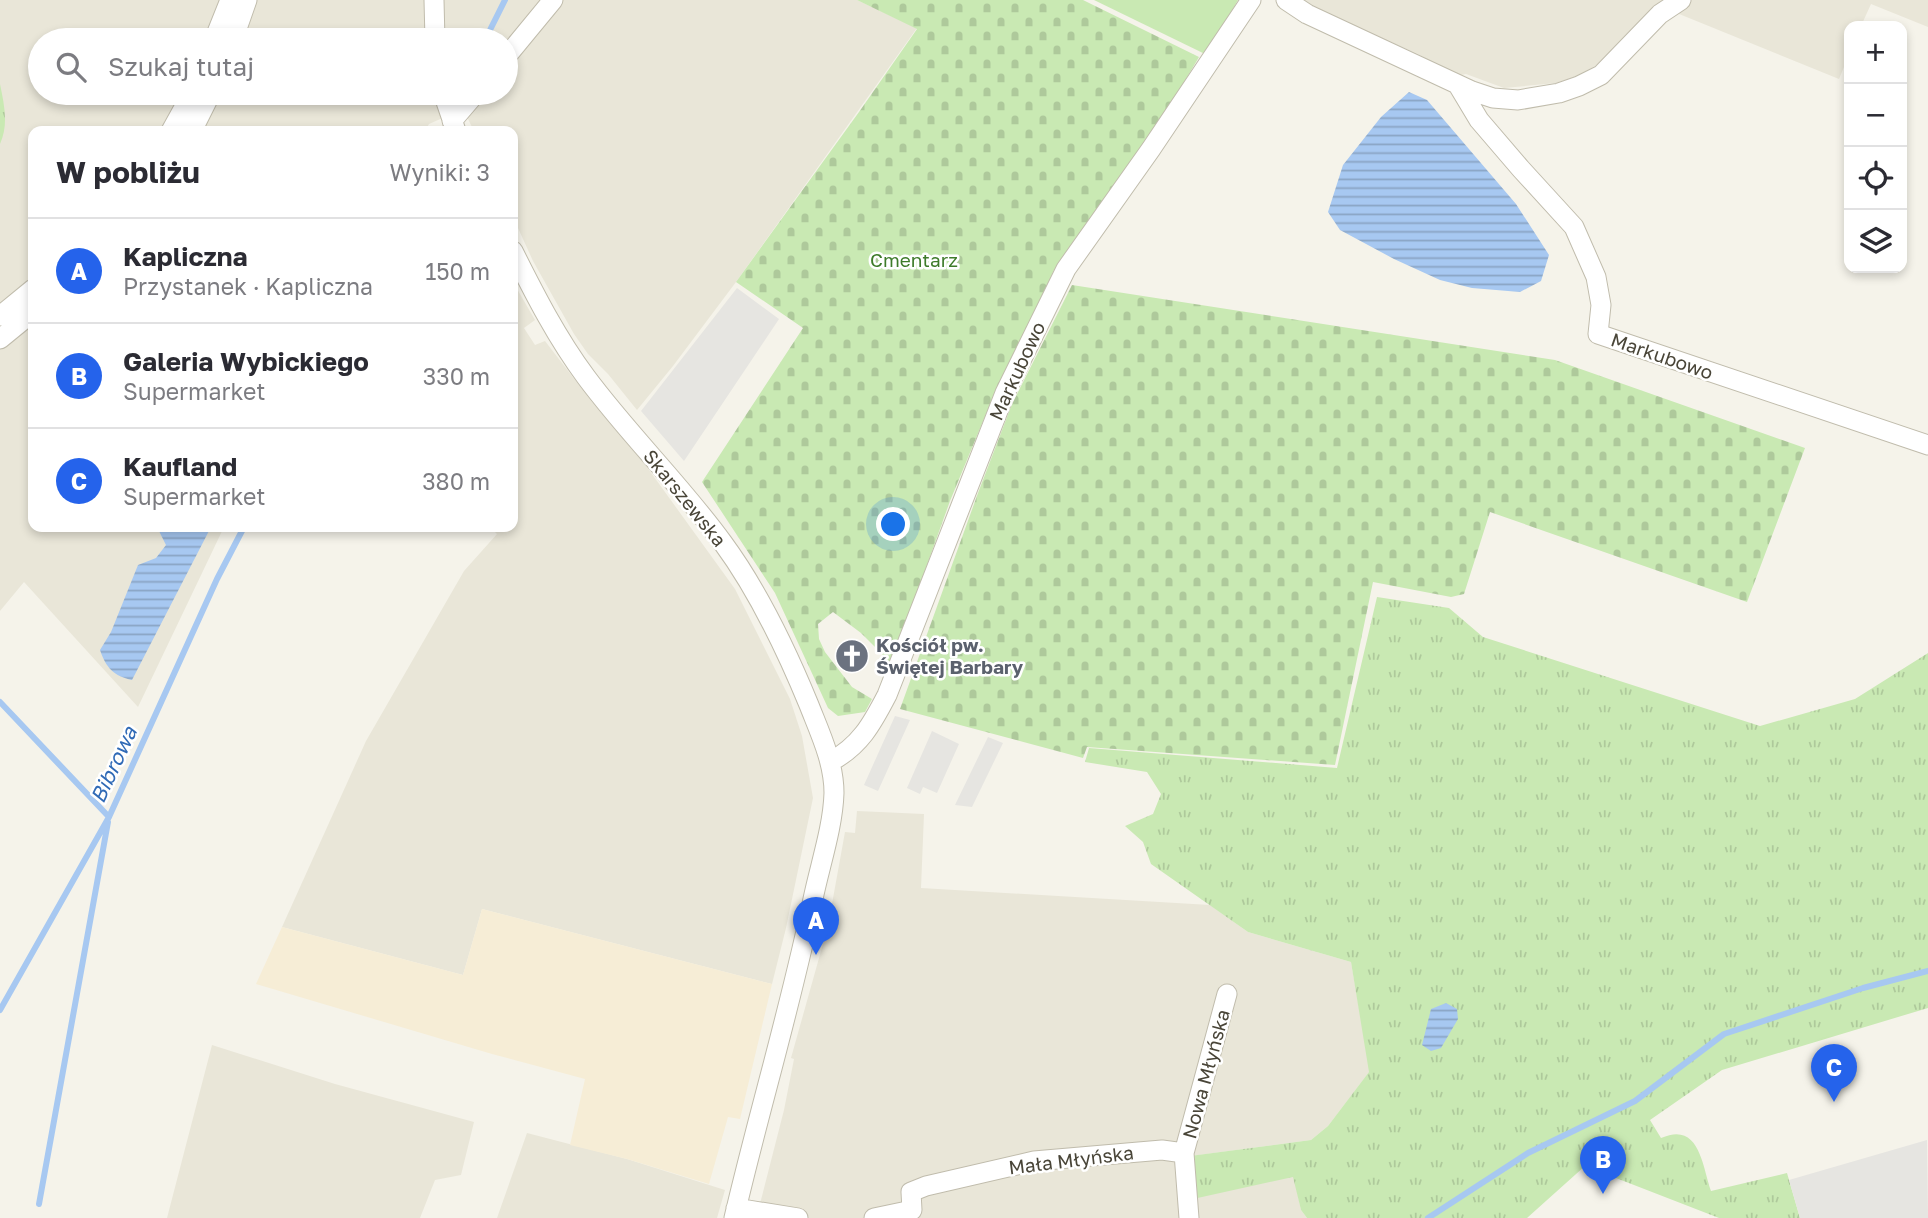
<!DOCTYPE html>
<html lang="pl">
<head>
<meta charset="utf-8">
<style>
	:root { --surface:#fff; --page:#f7f7f7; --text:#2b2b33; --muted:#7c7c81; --line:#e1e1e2; --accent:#2563eb }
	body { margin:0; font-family:"Golos Text",sans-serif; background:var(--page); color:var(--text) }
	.controls { position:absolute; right:21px; top:21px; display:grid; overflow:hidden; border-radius:14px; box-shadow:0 4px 10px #0003 }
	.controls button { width:63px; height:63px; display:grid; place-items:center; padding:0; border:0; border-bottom:2px solid var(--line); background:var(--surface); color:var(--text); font:35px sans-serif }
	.you { position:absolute; left:894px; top:525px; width:24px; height:24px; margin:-18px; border:5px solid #fff; border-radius:50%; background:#1a73e8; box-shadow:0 0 0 10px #1a73e833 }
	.badge { display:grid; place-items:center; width:46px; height:46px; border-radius:50%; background:var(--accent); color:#fff; font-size:23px; font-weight:700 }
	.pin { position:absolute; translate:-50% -58px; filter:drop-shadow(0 2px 4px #0008) }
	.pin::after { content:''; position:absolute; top:37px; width:24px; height:21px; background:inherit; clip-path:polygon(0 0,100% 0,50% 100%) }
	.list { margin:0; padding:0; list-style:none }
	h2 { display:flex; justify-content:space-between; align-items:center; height:91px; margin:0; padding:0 28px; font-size:30px }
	h2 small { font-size:23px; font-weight:400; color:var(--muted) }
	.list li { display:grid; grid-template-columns:46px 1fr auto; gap:21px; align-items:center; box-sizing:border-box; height:105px; padding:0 28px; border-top:2px solid var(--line) }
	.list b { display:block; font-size:26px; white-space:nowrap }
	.list p { margin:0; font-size:23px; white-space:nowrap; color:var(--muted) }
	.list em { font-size:23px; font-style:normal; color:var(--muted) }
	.icon { flex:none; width:38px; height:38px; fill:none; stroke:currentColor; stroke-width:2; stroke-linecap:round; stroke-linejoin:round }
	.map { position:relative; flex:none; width:1928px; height:1218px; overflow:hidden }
	.search { position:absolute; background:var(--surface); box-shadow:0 4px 10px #0003; left:28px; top:28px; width:490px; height:77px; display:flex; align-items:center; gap:18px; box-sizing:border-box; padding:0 24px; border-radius:38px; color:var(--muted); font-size:26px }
	.panel { position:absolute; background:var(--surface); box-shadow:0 4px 10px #0003; left:28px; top:126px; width:490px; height:406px; border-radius:14px }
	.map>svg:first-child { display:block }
	.residential { fill:#e9e6d8; fill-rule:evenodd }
	.commercial { fill:#f6edd6 }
	.grass { fill:url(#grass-tufts) }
	.cemetery { fill:url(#cemetery-stones) }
	.garden { fill:#c9e9b3 }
	.parking { fill:#e6e5e1 }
	.water { fill:url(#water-rules) }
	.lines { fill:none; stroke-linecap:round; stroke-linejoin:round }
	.stream { stroke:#a7c8f1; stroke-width:6 }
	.minor-casing { stroke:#c0bcac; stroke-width:21 }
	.minor { stroke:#fff; stroke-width:19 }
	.labels { text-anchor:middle; stroke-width:5; stroke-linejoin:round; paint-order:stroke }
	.park-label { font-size:19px; fill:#3e7b2a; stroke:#fff }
	.street-label { font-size:19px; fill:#494538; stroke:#fff }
	.worship-label { font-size:19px; font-weight:bold; fill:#5b616d; stroke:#fff; text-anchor:start }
	.water-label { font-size:21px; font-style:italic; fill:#306ab6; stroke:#fff }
</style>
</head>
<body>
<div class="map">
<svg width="1928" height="1218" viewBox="0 0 1928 1218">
	<defs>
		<pattern id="grass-tufts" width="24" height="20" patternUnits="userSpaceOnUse" patternTransform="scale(1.75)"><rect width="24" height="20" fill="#c9e9b3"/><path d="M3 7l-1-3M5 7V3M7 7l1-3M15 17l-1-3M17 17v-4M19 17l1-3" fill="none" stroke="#aec99b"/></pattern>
		<pattern id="cemetery-stones" width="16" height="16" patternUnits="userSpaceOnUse" patternTransform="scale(1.75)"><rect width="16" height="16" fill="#c9e9b3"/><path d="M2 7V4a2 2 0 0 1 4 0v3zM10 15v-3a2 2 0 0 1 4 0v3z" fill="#aec99b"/></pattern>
		<pattern id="water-rules" width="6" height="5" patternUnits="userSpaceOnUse" patternTransform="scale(1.75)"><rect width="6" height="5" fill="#a7c8f1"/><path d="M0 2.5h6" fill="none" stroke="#8aa4c4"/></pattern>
	</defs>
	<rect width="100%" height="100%" fill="#f5f3ea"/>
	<path class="residential" d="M0 0H857L917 28 736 282 673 366 637 410 608 374 588 354 574 334 533 261 513 217V131H474L463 109 429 124 425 131H33V527H224L138 707 24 582 0 611ZM40 40H506V93H40Z
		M1301 0H1928V27L1871 4 1861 26H1849V55L1839 79 1657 5 1601 62 1580 75 1556 83 1504 88 1466 74 1461 75 1436 64 1418 54 1316 9Z
		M513 282 535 320 524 328 535 345 545 341 592 402 644 463 735 589 790 699 802 736 813 798 786 928 772 984 482 909 463 975 282 927 366 741 464 571 497 534 490 527H513Z
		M857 811 924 814 921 888 1210 905 1248 932 1351 962 1370 1071 1328 1126 1311 1140 1191 1156 1294 1177 1301 1210 1307 1218H753L761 1200 784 1110 794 1059 791 1058 828 926 845 832 855 833Z
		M212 1045 335 1084 474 1122 461 1175 435 1180 420 1218H167Z
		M527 1133 627 1159 725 1190 717 1218H497Z"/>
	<path class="commercial" d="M482 909 772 984 740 1119 728 1117 709 1184 627 1159 570 1145 585 1079 492 1054 256 984 282 927 463 975Z"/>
	<path class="grass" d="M0 84C4 104 9 124 0 144Z
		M1377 597 1449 608 1483 637 1760 726 1855 699 1928 653V1008L1722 1070 1650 1120 1661 1138C1699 1121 1702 1164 1711 1191L1787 1173 1800 1218H1719L1585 1166 1527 1218H1307L1301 1210 1293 1177 1193 1199 1190 1156 1311 1140 1328 1126 1369 1072 1351 962 1248 932 1151 864 1143 842 1125 826 1153 814 1161 794 1147 772 1085 762 1089 748 1337 768Z"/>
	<path class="cemetery" d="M857 0H1083L1199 57 1173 101 1054 270 986 414 950 501 913 604 886 672 883 665 885 657 861 633 833 612 818 624 819 639 825 652 852 687 872 699 865 712 838 716 828 708 775 593 702 482 803 328 736 282 859 112 917 29Z
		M1072 285 1555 360 1805 448 1747 602 1490 512 1464 594 1451 597 1373 582 1335 765 1087 747 1083 758 900 709 978 493 1012 404Z"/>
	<path class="garden" d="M1094 0H1238L1207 55Z"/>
	<path class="parking" d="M737 288 779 319 684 461 641 411Z
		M895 716 910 720 878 791 864 785Z
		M932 731 959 744 937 793 923 787 920 794 907 788Z
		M988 737 1003 743 972 807 955 805Z
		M1927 1140 1928 1218H1800L1789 1180Z"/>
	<path class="water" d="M1409 92 1427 100 1516 204 1549 255 1541 281 1520 292 1472 288 1440 280 1394 259 1340 230 1328 212 1343 165 1381 117Z
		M161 527H211L132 680C114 676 106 668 100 650L111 632 138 565 156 558 166 545 159 531Z
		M1446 1003 1457 1009 1458 1019 1441 1048 1431 1051 1422 1045 1431 1009Z"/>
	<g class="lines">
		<path class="stream" d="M485 40 505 0
			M433 131 434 130
			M0 702 109 817
			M0 1010 109 817 217 579 244 527
			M39 1204 108 822
			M1428 1218 1528 1153 1635 1101 1724 1034 1863 988 1928 971"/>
		<g class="minor-casing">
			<path id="minor" d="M434 0 435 40
				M1286 0 1307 14 1472 91 1493 98 1518 100 1559 93 1579 86 1601 75 1660 14 1681 0
				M214 40 230 0
				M233 40 247 0
				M506 57 553 0
				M1458 85 1479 120 1521 169 1574 227 1596 277 1601 305 1598 334 1928 445
				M443 93 456 131
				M452 121 476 93
				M171 131 192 93
				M192 131 211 93
				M513 251C535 295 557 338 586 377 629 435 681 485 723 543 759 592 786 649 809 705 820 733 834 762 834 793 833 827 820 865 813 899 791 1006 759 1111 734 1218
				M0 316 33 289
				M0 339 33 312
				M830 762C860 746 872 724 887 695L1005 393 1066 269 1151 149 1251 0
				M736 1208 798 1218
				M874 1218 912 1210 911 1192 926 1186 1034 1161 1162 1150 1184 1153
				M1189 1218 1184 1153 1227 994"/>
		</g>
		<use href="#minor" class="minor"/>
	</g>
	<defs>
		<g id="church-disc" transform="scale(1.75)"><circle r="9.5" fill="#6b7280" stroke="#fff"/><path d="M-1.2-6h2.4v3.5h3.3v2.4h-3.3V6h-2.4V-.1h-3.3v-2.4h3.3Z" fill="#fff"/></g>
	</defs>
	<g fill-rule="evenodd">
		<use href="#church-disc" x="852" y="656"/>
	</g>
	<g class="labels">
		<g class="park-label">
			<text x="914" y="267">Cmentarz</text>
		</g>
		<g class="street-label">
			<text transform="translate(1662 356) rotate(19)" y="7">Markubowo</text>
			<text transform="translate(1017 371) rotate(-65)" y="7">Markubowo</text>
			<text transform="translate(685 498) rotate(51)" y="7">Skarszewska</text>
			<text transform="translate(1206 1074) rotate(-75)" y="7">Nowa Młyńska</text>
			<text transform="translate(1071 1160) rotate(-7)" y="7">Mała Młyńska</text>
		</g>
		<g class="worship-label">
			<text x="876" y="652">Kościół pw.<tspan x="876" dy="22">Świętej Barbary</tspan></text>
		</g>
		<g class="water-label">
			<text transform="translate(114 765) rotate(-65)" y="7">Bibrowa</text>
		</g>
	</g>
</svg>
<div class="controls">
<button>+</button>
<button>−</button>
<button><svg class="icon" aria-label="locate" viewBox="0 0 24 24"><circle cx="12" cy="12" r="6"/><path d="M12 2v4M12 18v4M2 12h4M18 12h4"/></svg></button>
<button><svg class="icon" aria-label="layers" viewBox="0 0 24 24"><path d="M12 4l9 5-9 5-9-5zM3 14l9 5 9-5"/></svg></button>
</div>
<div class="you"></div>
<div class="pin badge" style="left:816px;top:955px">A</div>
<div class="pin badge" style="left:1603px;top:1194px">B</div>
<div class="pin badge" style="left:1834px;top:1102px">C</div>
<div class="search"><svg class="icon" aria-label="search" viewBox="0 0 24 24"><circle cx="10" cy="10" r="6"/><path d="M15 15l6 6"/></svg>Szukaj tutaj</div>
<section class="panel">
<h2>W pobliżu<small>Wyniki: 3</small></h2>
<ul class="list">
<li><span class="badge">A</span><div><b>Kapliczna</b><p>Przystanek · Kapliczna</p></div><em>150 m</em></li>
<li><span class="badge">B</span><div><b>Galeria Wybickiego</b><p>Supermarket</p></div><em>330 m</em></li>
<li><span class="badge">C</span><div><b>Kaufland</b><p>Supermarket</p></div><em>380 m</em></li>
</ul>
</section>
</div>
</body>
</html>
